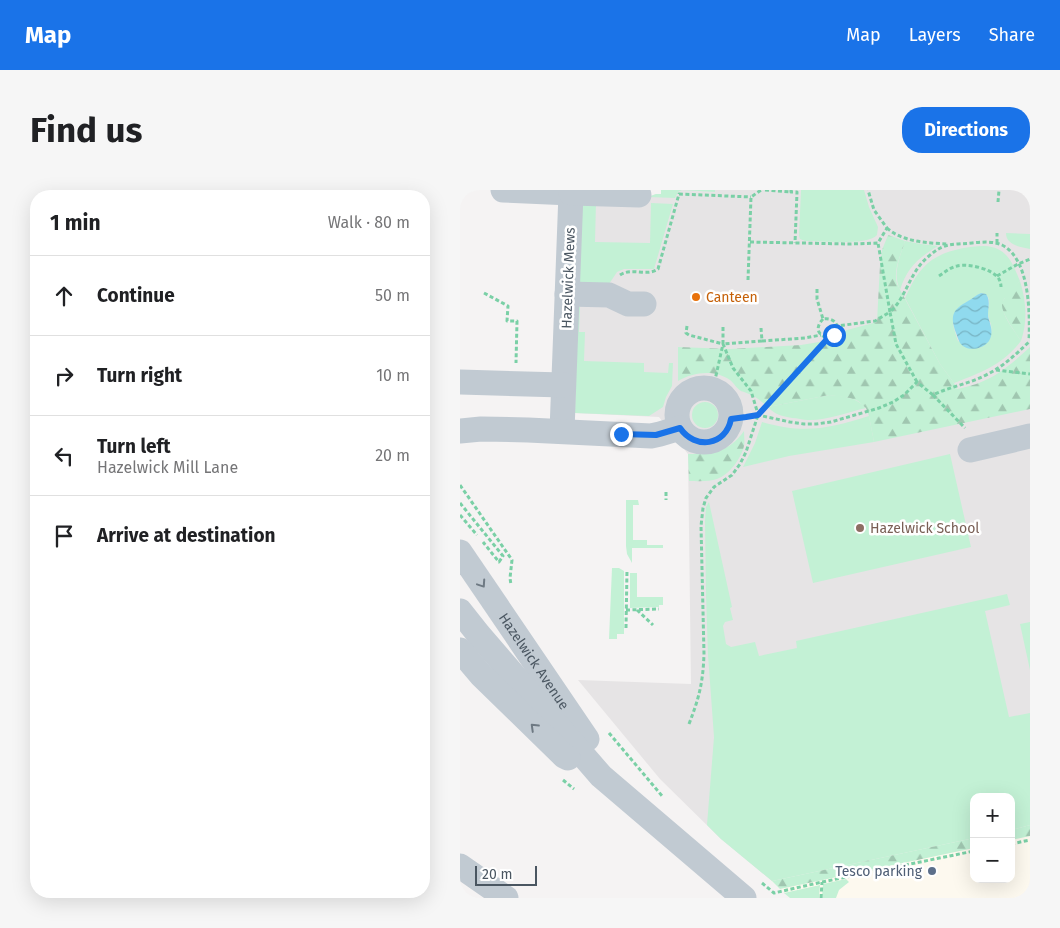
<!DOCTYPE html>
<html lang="en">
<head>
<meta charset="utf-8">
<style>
	:root { --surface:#fff; --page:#f6f6f6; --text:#202124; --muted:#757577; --line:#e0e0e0; --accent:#1a73e8 }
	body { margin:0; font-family:"Fira Sans",sans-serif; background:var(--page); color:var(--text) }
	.controls { position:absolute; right:15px; bottom:15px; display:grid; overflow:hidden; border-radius:10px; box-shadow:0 5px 20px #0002 }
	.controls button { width:45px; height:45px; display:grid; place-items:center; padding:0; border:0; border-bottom:1px solid var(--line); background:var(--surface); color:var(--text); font:25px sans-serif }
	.scale { position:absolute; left:15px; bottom:12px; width:62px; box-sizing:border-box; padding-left:5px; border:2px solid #4a5661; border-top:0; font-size:14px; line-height:18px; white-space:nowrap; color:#4a5661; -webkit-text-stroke:4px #fff; paint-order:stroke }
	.stop { position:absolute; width:15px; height:15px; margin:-11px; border:4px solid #1a73e8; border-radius:50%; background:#fff }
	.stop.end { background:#1a73e8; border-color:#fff; box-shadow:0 1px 5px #0008 }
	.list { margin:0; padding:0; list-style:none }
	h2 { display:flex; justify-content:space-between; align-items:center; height:65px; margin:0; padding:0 20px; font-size:21px }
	h2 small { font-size:16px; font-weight:400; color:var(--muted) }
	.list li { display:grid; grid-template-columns:32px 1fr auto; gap:15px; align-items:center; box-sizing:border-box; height:80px; padding:0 20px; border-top:1px solid var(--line) }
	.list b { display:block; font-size:19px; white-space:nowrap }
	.list p { margin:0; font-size:16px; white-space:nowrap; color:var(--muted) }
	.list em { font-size:16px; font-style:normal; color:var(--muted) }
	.icon { flex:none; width:28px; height:28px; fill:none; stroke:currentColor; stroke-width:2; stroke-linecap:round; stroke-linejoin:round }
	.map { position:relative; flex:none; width:570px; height:708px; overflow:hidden; border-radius:20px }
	header { display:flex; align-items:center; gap:30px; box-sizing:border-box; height:70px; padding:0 25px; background:var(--accent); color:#fff }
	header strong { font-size:24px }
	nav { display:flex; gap:28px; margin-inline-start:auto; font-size:18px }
	.intro { display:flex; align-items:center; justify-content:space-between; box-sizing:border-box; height:120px; padding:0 30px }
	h1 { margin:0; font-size:35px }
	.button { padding:12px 22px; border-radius:20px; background:var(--accent); color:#fff; font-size:18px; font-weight:700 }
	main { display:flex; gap:30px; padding:0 30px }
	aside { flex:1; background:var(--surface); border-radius:20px; box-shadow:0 5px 20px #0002 }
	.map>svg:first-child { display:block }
	.commercial { fill:#fdf9ef }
	.education { fill:#e6e4e5 }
	.green { fill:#c3f1d5; fill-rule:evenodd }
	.forest { fill:url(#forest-firs) }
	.water { fill:url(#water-waves) }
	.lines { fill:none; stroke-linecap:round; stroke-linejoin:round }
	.path { stroke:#7ad0a6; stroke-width:3; stroke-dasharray:4 2.5; stroke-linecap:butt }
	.minor { stroke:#c1cad2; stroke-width:25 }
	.oneway { stroke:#6e7983 }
	.route { stroke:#1a73e8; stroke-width:6 }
	.food-dot { fill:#e8710a; stroke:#fff; stroke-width:2 }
	.education-dot { fill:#8d6e63; stroke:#fff; stroke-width:2 }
	.service-dot { fill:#5c6f8a; stroke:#fff; stroke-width:2 }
	.labels { text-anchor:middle; stroke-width:5; stroke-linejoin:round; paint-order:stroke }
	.street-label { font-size:14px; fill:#4a5661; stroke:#fff }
	.food-label { font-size:14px; fill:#c56008; stroke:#fff; text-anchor:start }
	.education-label { font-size:14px; fill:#785e54; stroke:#fff; text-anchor:start }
	.service-label { font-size:14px; fill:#4e5e75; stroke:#fff; text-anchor:end }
</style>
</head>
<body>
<header>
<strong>Map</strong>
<nav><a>Map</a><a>Layers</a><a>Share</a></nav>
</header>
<div class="intro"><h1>Find us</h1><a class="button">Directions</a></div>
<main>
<aside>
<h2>1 min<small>Walk · 80 m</small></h2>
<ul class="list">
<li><svg class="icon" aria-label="ahead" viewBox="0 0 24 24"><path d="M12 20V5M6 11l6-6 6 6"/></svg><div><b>Continue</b></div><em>50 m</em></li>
<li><svg class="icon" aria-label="right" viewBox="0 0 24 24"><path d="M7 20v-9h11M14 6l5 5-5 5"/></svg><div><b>Turn right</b></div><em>10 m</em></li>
<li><svg class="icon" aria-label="left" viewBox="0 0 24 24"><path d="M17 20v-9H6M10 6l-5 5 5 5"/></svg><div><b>Turn left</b><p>Hazelwick Mill Lane</p></div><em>20 m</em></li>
<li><svg class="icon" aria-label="arrive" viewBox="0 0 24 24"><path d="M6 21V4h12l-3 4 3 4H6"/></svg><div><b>Arrive at destination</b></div></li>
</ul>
</aside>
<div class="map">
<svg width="570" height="708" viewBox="0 0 570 708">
	<defs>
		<pattern id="forest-firs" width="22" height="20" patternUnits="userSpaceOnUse" patternTransform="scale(1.25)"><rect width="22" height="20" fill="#c3f1d5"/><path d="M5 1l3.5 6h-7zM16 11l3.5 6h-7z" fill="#a0c6b0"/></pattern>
		<pattern id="water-waves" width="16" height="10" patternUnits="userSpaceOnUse" patternTransform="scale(1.25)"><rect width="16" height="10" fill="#90daee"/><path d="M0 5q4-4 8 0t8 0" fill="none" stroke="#78b4c4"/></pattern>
	</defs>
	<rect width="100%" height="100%" fill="#f5f3f3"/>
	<path class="commercial" d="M570 635V708H330L312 691 514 648V689H551V640Z"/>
	<path class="education" d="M201 0H570V635L551 640V607H514V648L312 691 261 649 200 589 118 490 231 494 228 264 199 227 115 223 119 11 186 8 196 4H201Z"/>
	<path class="green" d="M201 0H255V2L222 0 218 2 215 8 188 7 196 4H201Z
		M341 0H404L409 17 418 37 417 45C408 56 360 51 345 51L340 49 339 46Z
		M119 11 136 12 135 52 190 53 191 13 213 14 194 79H164L157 82 149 94 120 95Z
		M546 43 570 44V59C560 57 546 55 546 43Z
		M445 51 461 54 478 56C458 68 447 78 440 100 432 83 440 67 445 51Z
		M524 56C547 57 552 72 560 91L544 109C538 123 554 139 561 151 542 175 522 182 494 193L480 174 445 108C450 98 455 86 463 78 478 61 503 57 524 56ZM521 103C533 105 528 115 528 123 528 127 530 131 531 135 533 146 528 153 519 158L498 151C492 133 488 123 507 112 512 109 516 106 521 103Z
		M117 117H120L119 142H125L124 171 184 173V182L208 183 209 173H213L212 196 206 207 203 217 189 226 115 223Z
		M369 205C383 206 396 207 406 218 389 222 364 231 348 230 343 230 337 228 332 228 322 226 315 225 308 217Z
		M232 225a13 13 0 1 1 26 0a13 13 0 1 1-26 0Z
		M409 226 414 252 329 266 283 277 295 253 302 232C344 244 368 239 409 226Z
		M490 264 511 357 353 393 332 301Z
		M166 310H178L179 315H173V350H187V355H203V358H172V373L167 364 166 356Z
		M249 312 272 417 270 418 273 430 265 432 263 436 266 454 271 457 295 452 299 466 337 458 336 451 547 404 550 415 525 421 549 527 570 523V635L551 640V607H514V648L312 691 261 649 247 635 254 547 248 465 246 404 245 331 246 317Z
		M152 378H159L164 381V444H157V449H149Z
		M170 383H177V407H203V415H199V417L170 418Z
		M570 432V480L560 434Z
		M386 689 389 692 379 700 376 708H362L363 694Z
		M360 695 359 708H330L324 703Z"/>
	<path class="forest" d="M428 45 445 51C441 65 433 79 437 94L480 174 494 193 497 199C530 193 546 179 570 157V219L414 252 409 226 406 218 398 211 390 208 369 205 308 217C304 214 300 210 295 207 291 204 286 203 281 201 277 199 274 193 270 190 255 179 233 182 218 191V157L270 159 341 155 371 150 387 140 417 132 420 75 422 60Z
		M560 91C566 110 568 131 561 151 556 143 541 123 542 114 544 106 554 96 560 91Z
		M284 241C284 246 285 251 284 256 281 269 269 285 257 289 249 292 237 291 229 291L228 264C253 264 269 262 284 241Z
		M570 635V646L551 650V640Z
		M514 648V658L320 699 312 691Z"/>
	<path class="water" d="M521 103 526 104C532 112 526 121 529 130 531 136 533 143 530 149 526 158 511 162 503 156 499 153 498 148 496 143 490 126 492 120 508 111 512 109 516 105 521 103Z"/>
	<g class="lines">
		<path class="path" d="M305 0 331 2
			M331 0V2H337L335 53
			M538 12 539 0
			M427 38C442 52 468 53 488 54
			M290 52 390 54 418 53 427 38 414 20 408 0
			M537 53V43
			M160 85C172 77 187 87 198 79L219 4 291 7
			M479 86C485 82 491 77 497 76 508 73 533 79 539 89 540 91 541 94 541 97
			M537 86 558 74 570 69
			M288 90 291 7 301 0
			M357 99V109L363 129C370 128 375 130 377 136L415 131 430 122 418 53
			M24 103 48 116 47 131H57L56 173
			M363 129C347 145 376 157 377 136
			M227 136 226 143 229 145 263 154 273 178 291 201 298 224
			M263 137V154L302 151
			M301 138 302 151 345 148 361 145
			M536 180 570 184
			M457 192 436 154 430 122C447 107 449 82 469 66 485 52 492 55 512 53 522 52 533 51 542 55 570 69 570 124 569 150
			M253 199 263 154
			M473 205 505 238
			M271 229 286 227 298 225 330 232 344 234H356L371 232 419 218 433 212 444 205 457 192 473 205C489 197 508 194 524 186 543 177 555 165 570 151
			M0 295 52 370 50 388 51 395
			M206 302V310
			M0 313 43 366 39 372 23 352
			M0 325 17 345
			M166 420 199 419
			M177 420 193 435
			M166 438 167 380
			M229 534C239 508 243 493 244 464L241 336 243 318 246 308 254 297 272 285 280 274 286 262 298 225 369 147
			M149 543 203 607
			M103 590 114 599
			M551 654 570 650
			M302 693 314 703 362 692 514 661
			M361 708 362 692"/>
		<g class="minor">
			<path d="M43 0 111 3 102 241"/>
			<path d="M111 3 179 5"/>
			<path d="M107 104 149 105 168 114H184"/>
			<path d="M0 192 103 195"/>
			<circle cx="244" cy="225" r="27"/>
			<path d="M0 241 21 239 68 240 191 246 200 244 220 238"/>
			<path d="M510 260 570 246"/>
			<path id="s1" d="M0 362 127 549"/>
			<path d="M0 421 19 445 141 586 284 708"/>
			<path d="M0 460 21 485 104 566 108 568"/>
			<path d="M0 676 46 708"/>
		</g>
	</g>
	<defs><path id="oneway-chevron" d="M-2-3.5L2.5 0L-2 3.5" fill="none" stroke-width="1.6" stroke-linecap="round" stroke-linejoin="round" transform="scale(1.25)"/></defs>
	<g class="oneway">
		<use href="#oneway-chevron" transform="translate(22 394) rotate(56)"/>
		<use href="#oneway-chevron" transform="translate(74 537) rotate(-136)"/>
	</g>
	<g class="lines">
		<path class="route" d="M161 244 196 245 220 238C235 260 266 256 271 229L286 227 298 225 369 147 374 145"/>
	</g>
	<circle class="food-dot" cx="236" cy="107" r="5"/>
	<circle class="education-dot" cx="400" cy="338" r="5"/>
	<circle class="service-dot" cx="472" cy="681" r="5"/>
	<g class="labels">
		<g class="street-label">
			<text transform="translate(108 88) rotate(-88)" y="5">Hazelwick Mews</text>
			<text dy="5" stroke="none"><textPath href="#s1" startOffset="132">Hazelwick Avenue</textPath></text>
		</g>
		<g class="food-label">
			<text x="246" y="112">Canteen</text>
		</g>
		<g class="education-label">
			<text x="410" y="343">Hazelwick School</text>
		</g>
		<g class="service-label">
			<text x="462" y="686">Tesco parking</text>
		</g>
	</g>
</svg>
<div class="controls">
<button>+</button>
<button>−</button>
</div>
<div class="scale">20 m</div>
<div class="stop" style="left:374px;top:145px"></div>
<div class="stop end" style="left:161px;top:244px"></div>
</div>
</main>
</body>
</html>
